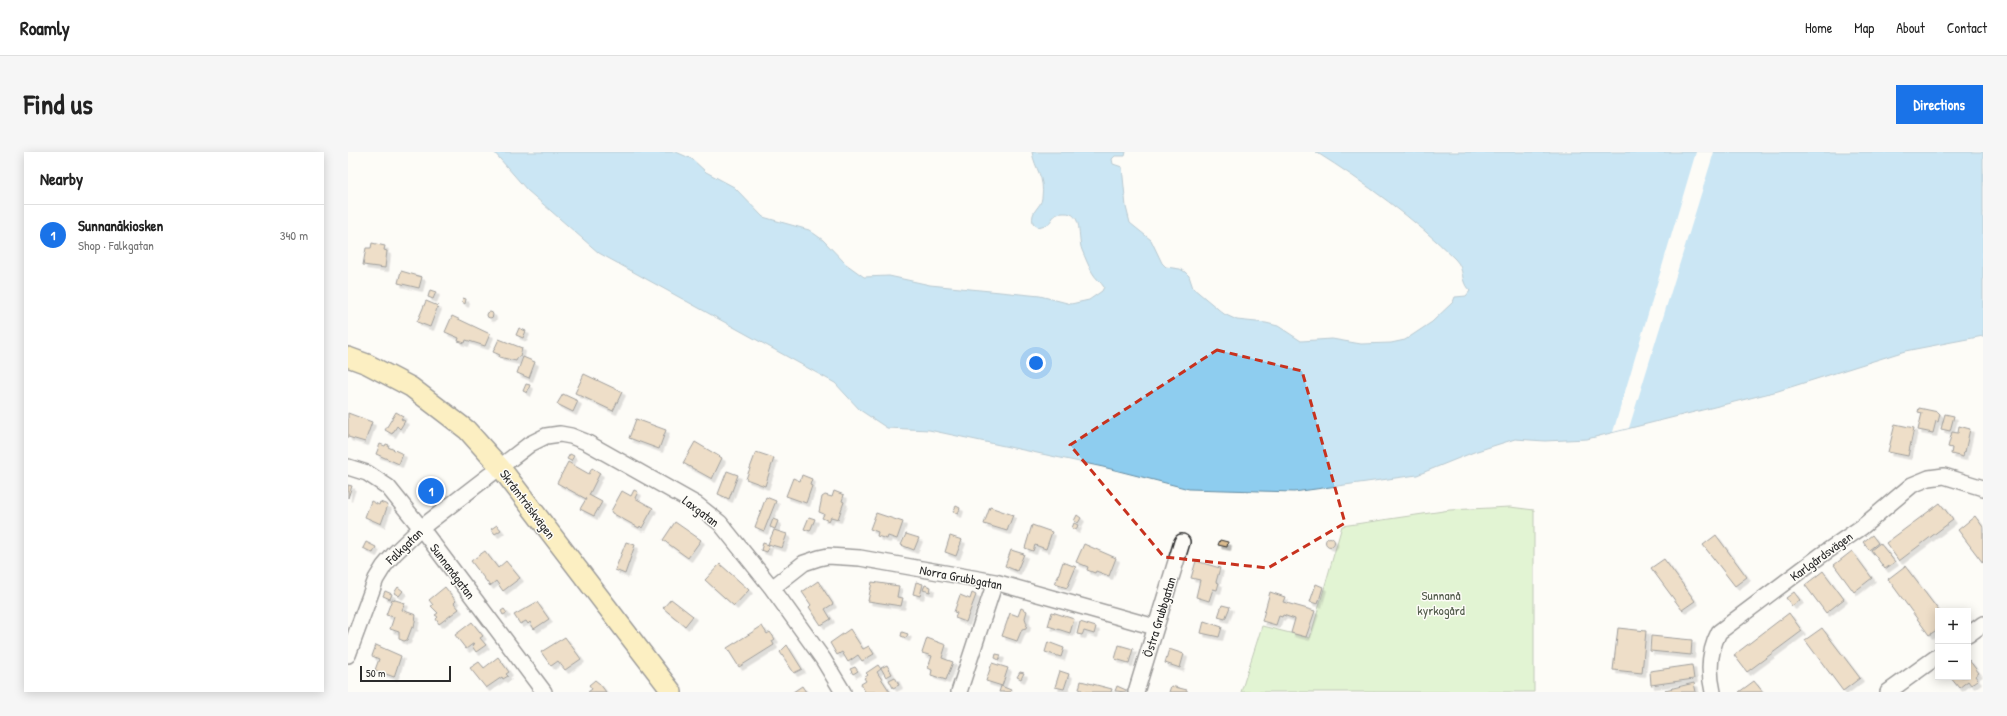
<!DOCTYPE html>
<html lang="en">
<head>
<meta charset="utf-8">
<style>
	:root { --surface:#fff; --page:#f6f6f6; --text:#222; --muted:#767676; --line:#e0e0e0; --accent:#1a73e8 }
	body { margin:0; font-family:"Patrick Hand",sans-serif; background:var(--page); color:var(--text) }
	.controls { position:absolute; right:12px; bottom:12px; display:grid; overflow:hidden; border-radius:0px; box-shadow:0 2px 10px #0003 }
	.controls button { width:36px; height:36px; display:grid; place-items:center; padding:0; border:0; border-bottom:1px solid var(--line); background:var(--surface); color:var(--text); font:20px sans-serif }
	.scale { position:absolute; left:12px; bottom:10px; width:91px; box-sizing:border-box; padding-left:4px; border:2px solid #2b2b2b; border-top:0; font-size:11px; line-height:14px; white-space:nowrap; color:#2b2b2b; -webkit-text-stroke:3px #fdfcf7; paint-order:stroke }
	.you { position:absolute; left:688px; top:211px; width:14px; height:14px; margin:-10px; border:3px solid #fff; border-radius:50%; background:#1a73e8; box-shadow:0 0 0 6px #1a73e833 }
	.badge { display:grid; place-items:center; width:26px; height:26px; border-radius:50%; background:var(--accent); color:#fff; font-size:13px; font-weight:700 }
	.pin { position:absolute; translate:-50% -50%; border:2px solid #fff; box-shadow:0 1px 4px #0006 }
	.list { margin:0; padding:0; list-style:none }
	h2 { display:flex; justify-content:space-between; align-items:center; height:52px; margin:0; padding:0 16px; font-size:17px }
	h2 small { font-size:13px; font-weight:400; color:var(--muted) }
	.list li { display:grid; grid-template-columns:26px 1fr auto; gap:12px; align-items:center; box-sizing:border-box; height:60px; padding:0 16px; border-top:1px solid var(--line) }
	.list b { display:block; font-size:15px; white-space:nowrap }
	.list p { margin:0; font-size:13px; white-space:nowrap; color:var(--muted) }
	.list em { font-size:13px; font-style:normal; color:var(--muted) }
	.map { position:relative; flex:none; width:1635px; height:540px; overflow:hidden; border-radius:0px }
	header { display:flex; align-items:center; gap:24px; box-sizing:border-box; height:56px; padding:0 20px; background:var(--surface); border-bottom:1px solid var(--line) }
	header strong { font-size:19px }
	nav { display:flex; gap:22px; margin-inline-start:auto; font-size:14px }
	.intro { display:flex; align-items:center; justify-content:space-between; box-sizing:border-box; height:96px; padding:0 24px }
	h1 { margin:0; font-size:28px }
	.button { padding:10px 18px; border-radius:0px; background:var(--accent); color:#fff; font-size:14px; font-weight:700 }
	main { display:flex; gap:24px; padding:0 24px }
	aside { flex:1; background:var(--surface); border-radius:0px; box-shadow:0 2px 10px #0003 }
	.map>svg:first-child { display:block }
	.green { fill:#c2eba7; stroke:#768b69 }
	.water { fill:#8ecdef; stroke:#668ca1 }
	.pier { fill:#fdfcf7 }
	.building { fill:#dbbb8e; stroke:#2b2b2b; filter:url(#shadow) }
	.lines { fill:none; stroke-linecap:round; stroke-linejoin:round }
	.minor-casing { stroke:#2b2b2b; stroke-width:18 }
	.major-casing { stroke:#2b2b2b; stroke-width:22 }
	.minor { stroke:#fdfcf7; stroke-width:15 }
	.major { stroke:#fae180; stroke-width:19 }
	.marked { fill:none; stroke:#c8321e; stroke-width:3; stroke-dasharray:8 5; stroke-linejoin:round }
	.labels { text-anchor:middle; stroke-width:3; stroke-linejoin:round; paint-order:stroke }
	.street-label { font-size:13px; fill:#2b2b2b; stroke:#fdfcf7 }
	.park-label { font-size:13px; fill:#515b4a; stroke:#fdfcf7 }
</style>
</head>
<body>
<header>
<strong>Roamly</strong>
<nav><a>Home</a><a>Map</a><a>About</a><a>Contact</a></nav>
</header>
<div class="intro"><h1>Find us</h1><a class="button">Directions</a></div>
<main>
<aside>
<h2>Nearby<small></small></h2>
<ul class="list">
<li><span class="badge">1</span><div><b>Sunnanåkiosken</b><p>Shop · Falkgatan</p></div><em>340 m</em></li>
</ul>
</aside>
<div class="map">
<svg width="1635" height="540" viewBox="0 0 1635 540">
	<defs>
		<filter id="shadow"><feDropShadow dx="3.5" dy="3.5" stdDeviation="0" flood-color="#0004"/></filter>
	</defs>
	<rect width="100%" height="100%" fill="#fdfcf7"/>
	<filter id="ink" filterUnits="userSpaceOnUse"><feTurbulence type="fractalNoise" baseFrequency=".025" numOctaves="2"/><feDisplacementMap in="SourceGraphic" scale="8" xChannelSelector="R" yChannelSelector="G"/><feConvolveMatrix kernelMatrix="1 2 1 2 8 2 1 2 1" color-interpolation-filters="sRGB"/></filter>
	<g filter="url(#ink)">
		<path class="green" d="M1162 355 1186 358V540H893L914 474 962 486 994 374 1102 358Z"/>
		<path class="water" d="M146 0H328L344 7 358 20 386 35 415 65 461 78 475 88 498 112 516 125 541 124 582 133 692 144 723 152 741 148 754 139 756 135C753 130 747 126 744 120 740 113 737 105 734 98 729 86 736 60 716 61 707 61 705 65 701 72L690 75 685 71C682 58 693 56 694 46 697 24 687 18 684 0H778L777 4H767L764 7 765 12 774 15 778 55 782 71 803 88 814 111 818 115 832 117 837 120 841 124 845 136 876 162 889 168 918 171 930 174 953 189 984 187 1013 192 1043 191 1057 188 1084 170 1105 150 1107 145 1118 144 1122 139C1111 129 1118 118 1107 107 1066 66 1017 31 968 0H1635V184L1557 199 1430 239 1239 287 1197 289 1167 287 1126 300 1069 323 946 340 841 337 755 315 581 278 539 276 512 258 487 231 251 101 179 38Z"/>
		<path class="pier" d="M1348 0H1366L1281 276 1265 280Z"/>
		<path class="building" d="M24 91 37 94 36 98 39 99 37 116 15 113 18 96H23Z
			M53 119 74 125 71 136 50 131Z
			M82 138 88 140 85 147 80 145Z
			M115 146 118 147 117 152 114 150Z
			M78 149 90 154 82 175 69 170Z
			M139 163a3 3 0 1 1 6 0a3 3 0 1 1-6 0Z
			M104 164 142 182 137 194 118 188 117 191 110 189 111 186 97 180Z
			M171 176 178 179 175 186 168 183Z
			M151 187 174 196 172 205H170L168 209 151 205 152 203 145 200Z
			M175 205 187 210 181 226 169 221Z
			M236 222 274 240 265 259 227 241Z
			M178 232 182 233 179 241 175 239Z
			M215 242 230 249 225 260 209 252Z
			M1571 256 1590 260 1592 262 1590 270 1588 269 1585 281 1570 278 1574 261 1570 260Z
			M48 260 55 264 53 267 57 269 52 277 49 274 44 282 37 278Z
			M0 261 24 270 17 290 0 285Z
			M1597 262 1606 264 1602 279 1593 277Z
			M288 267 318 278 311 297 281 286Z
			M1547 272 1566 276 1560 304 1540 300Z
			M1611 274 1622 277 1617 300 1616 299 1615 305 1603 302 1604 296 1600 295 1604 280 1610 281Z
			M347 290 374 306 364 327 335 311Z
			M32 292 37 294 38 292 41 293 40 295 55 302 51 312 28 302Z
			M408 300 426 306 417 334 398 327Z
			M222 302 226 304 223 309 219 307Z
			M220 310 241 322 244 316 252 321 241 343 254 350 246 364 232 357 238 347 209 331Z
			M379 319 390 323 381 347 370 342Z
			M454 323 464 327 462 333 464 334 458 351 438 344 445 326 452 329Z
			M84 329 93 342 82 349 74 335Z
			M0 333 4 334 0 346Z
			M286 338 290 340 287 346 305 356 294 376 292 374 291 376 264 361 263 359 274 339 283 344Z
			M486 339 496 343 494 349 496 350 490 367 483 365 481 369 474 366 476 362 471 360 474 345 477 343 484 345Z
			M418 345 428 349 416 379 407 375Z
			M23 349 31 353 32 350 40 353 33 372 17 365Z
			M1592 351 1605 368 1551 409 1538 391Z
			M608 354 612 356 610 362 605 360Z
			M642 355 665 363 659 379 636 372Z
			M528 361 555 370 549 387 540 384 539 387 529 384 530 380 522 377Z
			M729 363 733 366 730 371 726 369Z
			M1627 364 1635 375V411L1610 378Z
			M461 365 467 367 462 379 456 377Z
			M425 367 430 369 427 377 422 375Z
			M327 370 353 388 340 406 315 388Z
			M726 371 730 373 728 378 724 376Z
			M149 373 153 378 147 382 143 377Z
			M684 373 704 380 698 397 687 393 685 399 677 396Z
			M426 378 439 382 434 396 420 392Z
			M558 382 571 386 566 398 553 393Z
			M1368 383 1399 425 1387 434 1355 393Z
			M1524 383 1530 391 1521 398 1515 390Z
			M602 384 614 388 608 404 597 400Z
			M977.5 390a4.5 4.5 0 1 1 9 0a4.5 4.5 0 1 1-9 0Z
			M872 388 880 390 879 395 870 393Z
			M18 390 28 395 25 401 15 396Z
			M278 390 287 393 277 422 267 418Z
			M415 391 421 393 419 400 413 398Z
			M1532 391 1547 410 1537 417 1523 398Z
			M736 392 768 406 761 424 748 419 747 421 739 418 740 415 728 410Z
			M663 398 676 402 669 419 657 414Z
			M137 399 150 416 158 409 172 426 155 439 148 429 142 434 123 409Z
			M1504 399 1524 426 1506 440 1486 413Z
			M1316 407 1347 449 1334 458 1303 416Z
			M848 409 872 416 868 430 871 431 869 438 865 437 861 449 848 445 852 428 843 426Z
			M715 410 728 415 719 436 707 432Z
			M372 412 401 438 386 454 357 428Z
			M1557 414 1591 459 1590 477 1581 483 1540 427Z
			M1475 419 1496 447 1478 461 1457 433Z
			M470 429 485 452 477 457 483 467 473 473 461 455 463 453 454 440Z
			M524 430 551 434 549 445 555 446 553 454 520 449Z
			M568 430 575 432 572 444 565 442Z
			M968 432 975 435 970 452 962 450Z
			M577 433 583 435 582 440 575 438Z
			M50 435 55 439 51 444 46 441Z
			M97 435 108 449 106 451 111 457 91 472 88 467 90 465 87 463 90 461 83 454 85 453 81 448Z
			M37 439 44 442 42 447 35 444Z
			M922 440 937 445 935 450 967 459 958 485 943 481 947 467 935 463 934 465 931 464 928 473 914 469Z
			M1446 440 1452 448 1444 454 1438 446Z
			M624 441 628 443 618 470 607 466 609 461 606 460 612 443 622 447Z
			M44 447 57 451 54 458 68 463 66 476 64 475 59 488 56 489 51 487V480L42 477 46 465 38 463Z
			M323 447 345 464 337 474 315 456Z
			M189 450 201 467 186 477 182 470 180 472 178 469 172 472 166 463Z
			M874 453 882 455 877 467 870 465Z
			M673 456 679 459 677 466 679 472 678 476 674 477 669 489 654 484 662 461 670 464Z
			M156 457 159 461 155 463 153 459Z
			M704 460 726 467 722 481 700 474Z
			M1441 461 1454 479 1399 520 1386 503Z
			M856 469 874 475 871 485 853 481Z
			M124 470 135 484 132 486 138 493 128 500 124 494 126 491 118 497 107 483Z
			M732 470 748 475 746 482 736 479 734 483 729 482Z
			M414 474 419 482 422 480 427 487 424 489 426 493 391 515 379 496Z
			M1270 476 1298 479 1294 521 1265 518Z
			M1474 476 1512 526 1495 539 1457 488Z
			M502 477 515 497 521 494 526 502 514 509 510 503 500 510 494 500 489 503 482 491Z
			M554 480 560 482 558 486 553 484Z
			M1303 484 1344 488 1343 503 1302 499Z
			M217 485 233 507 217 518 210 509 203 514 193 500Z
			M579 486 598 493 594 506 605 510 598 528 583 523 584 518 580 516 584 504 574 501Z
			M700 490 716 496 713 505 697 500Z
			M28 493 53 504 46 525 27 518 31 507 24 504Z
			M439 493 454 517 446 521 432 500Z
			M771 493 785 497 781 511 767 507Z
			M821 497 836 502 832 516 817 511Z
			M648 502 653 503 651 508 647 506Z
			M150 505 161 520 158 522 160 524 155 527 154 525 138 536 122 516 131 510 136 516Z
			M1621 508 1631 521 1627 524 1630 528 1623 533 1620 529 1611 536 1602 525H1620Z
			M644 511 660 516 654 534 638 529Z
			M530 513 533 517 529 520 542 540H517L513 532 518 529 516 526 520 523 518 521Z
			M539 513 544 522 538 525 533 516Z
			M1344 513 1346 527 1303 533 1302 519Z
			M507 515 510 519 505 522 502 517Z
			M712 519 721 522 716 537 707 535Z
			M672 520 676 521 673 527 669 525Z
			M547 525 551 533 545 536 541 528Z
			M247 528 252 532 258 540H240L244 537 241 533Z
			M733 529 764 537 763 540H734V538L731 537Z
			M1406 529 1415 540H1391Z
			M1346 531 1348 540H1318L1317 538Z
			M454 534 458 540H445Z
			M653 534 663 538 662 540H651Z
			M769 534 778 538V540L767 539Z
			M823 534 839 538V540H821Z"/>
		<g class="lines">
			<g class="minor-casing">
				<path id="minor" d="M0 315 19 321 40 335 73 376 196 540
					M424 436 456 411 471 406 480 404 512 406 647 430 807 475
					M1620 483 1635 472
					M0 503 28 427 36 414 47 401 73 376 182 292 198 284 212 282 223 284 238 290 348 352 372 371 424 436 475 507 495 540
					M611 540 647 430
					M788 540 834 390
					M1365 540C1360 519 1361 499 1371 480L1472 404 1514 375 1564 333 1581 326 1596 324 1635 336
					M1540 540 1590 504"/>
			</g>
			<g class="major-casing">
				<path id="major" d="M0 205 19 212 63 235 119 278 152 315 324 540"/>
			</g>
			<use href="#minor" class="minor"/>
			<use href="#major" class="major"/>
		</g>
	</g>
	<path d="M0 0H1635V540H0ZM869 198 954 219 997 371 920 416 816 405 722 293Z" fill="#fdfcf7" fill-opacity=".55" fill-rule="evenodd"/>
	<path class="marked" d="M869 198 954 219 997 371 920 416 816 405 722 293Z"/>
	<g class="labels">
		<g class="street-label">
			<text transform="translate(180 352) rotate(53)" y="5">Skråmträskvägen</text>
			<text transform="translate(353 359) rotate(37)" y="5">Laxgatan</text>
			<text transform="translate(56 394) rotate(-44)" y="5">Falkgatan</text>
			<text transform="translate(1473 404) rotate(-36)" y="5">Karlgårdsvägen</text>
			<text transform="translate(105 419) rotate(53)" y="5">Sunnanågatan</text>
			<text transform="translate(613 425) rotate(11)" y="5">Norra Grubbgatan</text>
			<text transform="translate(811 465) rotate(-73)" y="5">Östra Grubbgatan</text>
		</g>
		<g class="park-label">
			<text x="1093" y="448">Sunnanå<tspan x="1093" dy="15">kyrkogård</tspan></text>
		</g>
	</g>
</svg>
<div class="controls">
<button>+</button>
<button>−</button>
</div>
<div class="scale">50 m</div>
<div class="you"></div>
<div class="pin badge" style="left:83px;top:339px">1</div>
</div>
</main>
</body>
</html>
